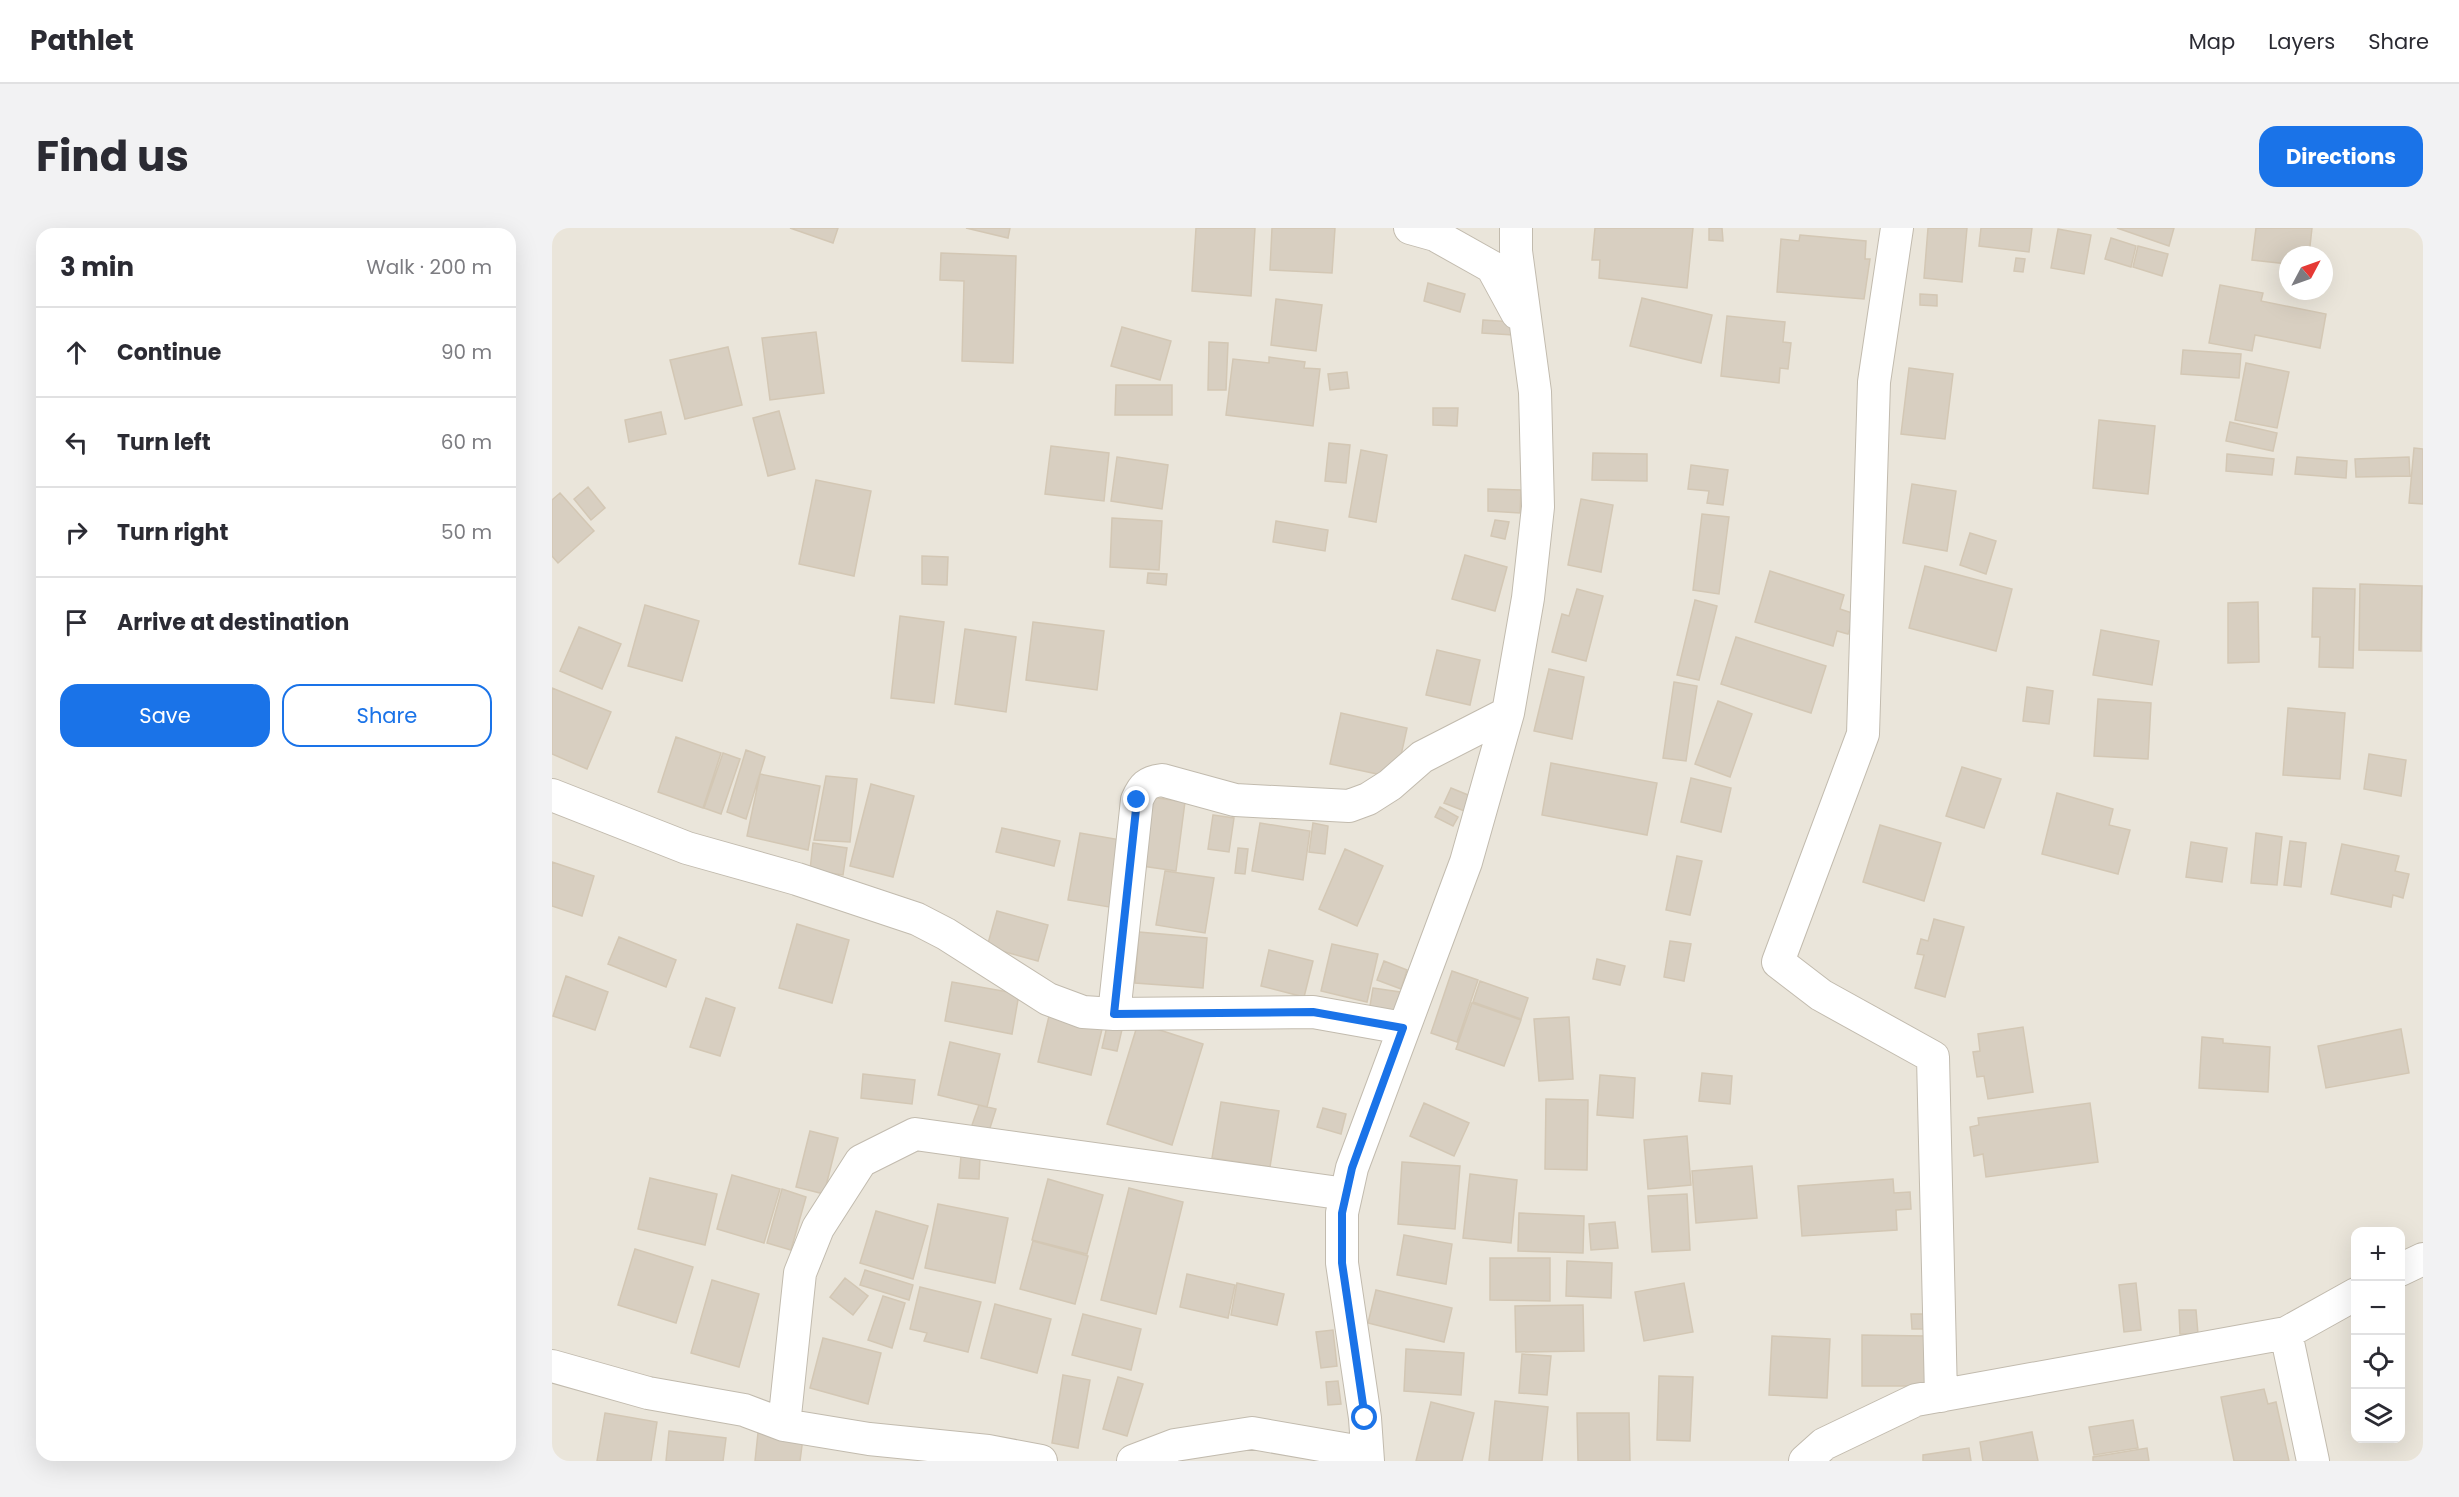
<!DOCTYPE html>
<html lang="en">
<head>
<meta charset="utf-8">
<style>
	:root { --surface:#fff; --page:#f2f2f3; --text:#2b2b33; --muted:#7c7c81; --line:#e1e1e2; --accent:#1a73e8 }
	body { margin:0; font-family:Poppins,sans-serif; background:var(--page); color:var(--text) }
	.controls { position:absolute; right:18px; bottom:18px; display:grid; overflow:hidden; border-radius:12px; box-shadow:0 6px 24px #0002 }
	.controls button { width:54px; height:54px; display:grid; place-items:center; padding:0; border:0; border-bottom:2px solid var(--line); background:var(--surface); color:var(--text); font:30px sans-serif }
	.compass { position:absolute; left:1727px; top:18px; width:54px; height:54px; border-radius:50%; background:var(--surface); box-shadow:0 6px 24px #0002; rotate:49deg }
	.stop { position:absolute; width:18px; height:18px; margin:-14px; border:4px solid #1a73e8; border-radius:50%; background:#fff }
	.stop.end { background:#1a73e8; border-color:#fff; box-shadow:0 2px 6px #0008 }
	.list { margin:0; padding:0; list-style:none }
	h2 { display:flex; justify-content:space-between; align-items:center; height:78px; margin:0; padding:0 24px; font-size:26px }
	h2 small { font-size:20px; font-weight:400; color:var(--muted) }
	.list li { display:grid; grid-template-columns:39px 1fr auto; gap:18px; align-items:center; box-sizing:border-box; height:90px; padding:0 24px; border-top:2px solid var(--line) }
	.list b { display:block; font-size:22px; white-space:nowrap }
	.list em { font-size:20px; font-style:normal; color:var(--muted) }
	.actions { display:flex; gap:12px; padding:18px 24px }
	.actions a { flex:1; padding:14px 0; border:2px solid var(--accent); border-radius:18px; text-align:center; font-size:21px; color:var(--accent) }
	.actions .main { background:var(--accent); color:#fff }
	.icon { flex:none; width:33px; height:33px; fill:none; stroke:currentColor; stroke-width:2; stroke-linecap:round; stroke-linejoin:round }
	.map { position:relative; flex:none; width:1871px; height:1233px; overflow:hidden; border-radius:18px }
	header { display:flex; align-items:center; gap:36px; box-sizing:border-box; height:84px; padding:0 30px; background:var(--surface); border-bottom:2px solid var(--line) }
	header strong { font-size:28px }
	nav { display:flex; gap:33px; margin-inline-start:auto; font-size:21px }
	.intro { display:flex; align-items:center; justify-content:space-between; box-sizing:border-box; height:144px; padding:0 36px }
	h1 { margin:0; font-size:42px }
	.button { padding:15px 27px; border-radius:18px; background:var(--accent); color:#fff; font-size:21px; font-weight:700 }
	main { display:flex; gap:36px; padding:0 36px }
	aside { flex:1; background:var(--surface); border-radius:18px; box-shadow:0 6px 24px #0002 }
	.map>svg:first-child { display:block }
	.residential { fill:#eae5da; fill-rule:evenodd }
	.building { fill:#d8cfc1; stroke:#d3c7b4; stroke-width:1.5 }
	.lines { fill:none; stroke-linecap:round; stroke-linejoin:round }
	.minor-casing { stroke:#c2bbae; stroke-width:34 }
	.minor { stroke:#fff; stroke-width:32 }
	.route { stroke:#1a73e8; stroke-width:8 }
</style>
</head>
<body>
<header>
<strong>Pathlet</strong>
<nav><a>Map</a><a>Layers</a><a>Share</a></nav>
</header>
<div class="intro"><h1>Find us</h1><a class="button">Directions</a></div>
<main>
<aside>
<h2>3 min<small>Walk · 200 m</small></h2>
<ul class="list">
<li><svg class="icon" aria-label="ahead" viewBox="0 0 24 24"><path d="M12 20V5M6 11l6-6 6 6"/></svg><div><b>Continue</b></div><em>90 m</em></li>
<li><svg class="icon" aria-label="left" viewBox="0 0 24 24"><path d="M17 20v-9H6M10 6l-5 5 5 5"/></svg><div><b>Turn left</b></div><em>60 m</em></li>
<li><svg class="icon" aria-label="right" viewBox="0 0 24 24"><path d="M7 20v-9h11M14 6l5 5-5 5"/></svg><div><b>Turn right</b></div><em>50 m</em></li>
<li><svg class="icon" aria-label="arrive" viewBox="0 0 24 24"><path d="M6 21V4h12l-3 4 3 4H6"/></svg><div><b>Arrive at destination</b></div></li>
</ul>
<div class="actions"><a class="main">Save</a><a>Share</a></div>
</aside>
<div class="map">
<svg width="1871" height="1233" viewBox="0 0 1871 1233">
	<rect width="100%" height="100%" fill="#f6f3ec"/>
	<path class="residential" d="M0 0H1871V1233H0ZM1736 27H1772V63H1736ZM1804 1004H1848V1210H1804Z"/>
	<path class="building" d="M238 0H286L281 15Z
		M414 0H458L456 10Z
		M644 0H703L699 68 640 63Z
		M720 0H783L780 45 718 42Z
		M1043 0H1141L1135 60 1047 50 1048 32H1040Z
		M1157 0H1170L1171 13 1157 12Z
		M1376 0H1415L1410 54 1372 50Z
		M1429 0H1480L1477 24 1427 18Z
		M1565 0H1622L1617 18Z
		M1704 0H1760L1757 27H1736V36L1700 32Z
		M1506 1 1539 7 1532 46 1499 40Z
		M1248 7 1314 13 1313 31H1318L1312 71 1225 64 1229 11 1247 13Z
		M1559 10 1584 18 1579 39 1553 31Z
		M1586 18 1616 26 1610 48 1581 39Z
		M389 25 464 28 461 135 410 133 412 53 388 52Z
		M1464 30 1473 31 1471 44 1462 43Z
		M876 55 913 66 908 84 872 73Z
		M1668 57 1711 65 1709 73 1774 86 1768 120 1703 107 1700 123 1657 115Z
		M1368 66 1385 67V78L1368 77Z
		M1090 70 1160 87 1149 135 1078 118Z
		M724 71 770 77 764 123 719 117Z
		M1175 88 1233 94 1231 114 1239 115 1236 141 1228 140 1227 155 1169 148Z
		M931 92 962 94 961 107 930 105Z
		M570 99 619 113 608 152 559 138Z
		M264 104 272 165 218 172 210 110Z
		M657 114 676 115 674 162H656Z
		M176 119 190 177 133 191 118 132Z
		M1631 122 1689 126 1687 150 1629 146Z
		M717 129 753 134 752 140 768 141 761 198 674 187 681 131 717 135Z
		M1694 135 1737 144 1725 200 1683 192Z
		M1357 140 1401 146 1393 211 1349 206Z
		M795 144 797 160 778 162 776 146Z
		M564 157H620V187H563Z
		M881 180H906L905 198 881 197Z
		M227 183 243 241 216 248 201 190Z
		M109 184 114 206 77 214 73 192Z
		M1547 192 1603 198 1596 266 1541 260Z
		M1678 194 1725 205 1721 223 1674 213Z
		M777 215 798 217 794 255 773 253Z
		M499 218 557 225 552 273 493 266Z
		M1862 220 1871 221V276L1857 275Z
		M809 222 835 227 824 294 797 289Z
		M1041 225 1095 226V253L1040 252Z
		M1675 226 1722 231 1720 247 1674 243Z
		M565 229 616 237 610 281 559 273Z
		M1745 229 1795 233 1794 250 1743 246Z
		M1857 229 1858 248 1804 249 1803 231Z
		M1139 237 1176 242 1171 277 1155 275 1157 263 1136 261Z
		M264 252 319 263 302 348 247 336Z
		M1360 256 1404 263 1395 323 1351 315Z
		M36 259 53 280 39 292 22 271Z
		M936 261 969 262 968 285 936 283Z
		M8 265 42 303 6 335 0 328V272Z
		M1029 271 1061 277 1049 344 1016 337Z
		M1150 286 1177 289 1167 366 1141 362Z
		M560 290 610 293 607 342 558 339Z
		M943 292 957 294 953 311 939 308Z
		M724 293 776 302 773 323 721 314Z
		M1418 305 1444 313 1434 346 1408 337Z
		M913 327 955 339 943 383 900 371Z
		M370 328 396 329 395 357 370 356Z
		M1373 338 1460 361 1444 423 1357 400Z
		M1218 343 1292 367 1288 381 1303 386 1296 406 1285 403 1281 418 1203 394Z
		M596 345 615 346 614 357 595 355Z
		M1808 356 1870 358 1869 423 1807 422Z
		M1761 360 1803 361 1801 440 1767 439 1768 409H1760Z
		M1025 361 1051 368 1034 433 1000 424 1010 386 1017 388Z
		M1143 372 1165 378 1147 452 1125 447Z
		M1706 374 1707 434 1676 435V375Z
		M93 377 147 393 130 453 76 438Z
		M348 388 392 394 382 475 339 470Z
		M481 394 552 403 545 462 474 452Z
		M27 399 69 416 50 461 8 443Z
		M413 401 464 409 454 484 403 476Z
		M1549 402 1607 413 1600 457 1541 447Z
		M1184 409 1274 438 1259 485 1169 456Z
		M885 422 928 432 918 477 874 467Z
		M997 441 1032 449 1020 511 982 503Z
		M1122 454 1145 458 1134 533 1111 530Z
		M1475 459 1501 463 1497 496 1471 493Z
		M0 460 59 484 35 541 0 526Z
		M1546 471 1599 475 1596 531 1542 528Z
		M1166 473 1200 486 1178 549 1143 536Z
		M1736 480 1793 485 1788 551 1731 547Z
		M789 485 855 500 844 550 778 536Z
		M124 509 169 525 151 580 106 564Z
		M194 522 213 529 194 591 175 584Z
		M171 525 188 531 169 586 152 580Z
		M1817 526 1854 532 1849 568 1812 561Z
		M999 535 1105 555 1095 607 990 587Z
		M1410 539 1449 551 1432 600 1394 588Z
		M208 546 268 558 256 622 195 608Z
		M274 548 305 551 298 614 262 612Z
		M1139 550 1179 560 1169 604 1129 594Z
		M319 556 362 568 341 649 298 638Z
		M899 560 921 569 915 584 892 575Z
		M1505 565 1561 581 1557 597 1578 602 1566 646 1490 626Z
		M599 569 633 574 624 643 590 638Z
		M888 579 906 589 901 598 883 589Z
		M661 587 682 590 677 624 656 621Z
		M708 595 758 603 751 652 700 643Z
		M761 595 776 598 773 626 757 624Z
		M1328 597 1389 615 1372 673 1311 654Z
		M450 600 508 613 502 638 444 624Z
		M528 605 575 613 563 680 516 672Z
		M1704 605 1730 609 1725 657 1699 655Z
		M1738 613 1754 615 1749 659 1732 657Z
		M1639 614 1675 620 1670 654 1634 649Z
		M261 615 295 620 291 647 258 642Z
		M1790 616 1847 628 1843 643 1857 646 1851 670 1841 667 1839 679 1779 666Z
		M686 620 696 621 693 646 683 645Z
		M793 621 831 638 805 698 767 681Z
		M1125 628 1150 633 1138 687 1114 682Z
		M0 634 42 648 30 688 0 678Z
		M613 643 662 650 653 705 604 697Z
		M445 683 496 697 486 733 435 719Z
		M1382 691 1412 699 1393 769 1363 760 1372 727 1365 726 1369 711 1376 713Z
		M245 696 297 712 280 775 227 760Z
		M587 704 655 710 651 760 583 755Z
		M67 709 124 732 114 759 56 736Z
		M1118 713 1139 716 1132 753 1112 749Z
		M780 716 826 726 815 774 769 763Z
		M717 722 761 733 752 769 709 758Z
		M1045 731 1073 738 1068 757 1041 751Z
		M832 733 855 742 849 761 825 752Z
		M900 743 926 752 905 814 879 805Z
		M14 748 56 764 43 802 1 788Z
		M928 753 976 770 969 791 921 774Z
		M400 754 467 766 460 806 393 793Z
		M821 760 848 764 845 783 818 778Z
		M154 770 183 780 168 828 138 819Z
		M920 775 969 792 952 838 904 821Z
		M497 788 550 801 539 847 486 834Z
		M1017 789 1021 851 987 853 982 791Z
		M556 794 571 797 565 823 550 820Z
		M586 795 651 816 620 917 555 896Z
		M1471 799 1481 864 1436 871 1432 848 1425 849 1421 824 1428 823 1426 806Z
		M1849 801 1857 845 1774 860 1766 818Z
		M1650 809 1671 811V815L1718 819 1716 864 1647 860Z
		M398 814 448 826 435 879 386 867Z
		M1150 845 1180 848 1178 876 1147 873Z
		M311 846 363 852 360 876 309 870Z
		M1048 847 1083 850 1081 890 1045 887Z
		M994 871 1036 872 1035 942 993 941Z
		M669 874 727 883 718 939 660 930Z
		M872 875 917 895 902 928 858 908Z
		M1538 875 1546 934 1434 949 1431 926 1422 928 1418 899 1427 897 1426 890Z
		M427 877 444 881 437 903 420 897Z
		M771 880 794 886 789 906 765 899Z
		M258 903 286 910 272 966 244 959Z
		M1135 908 1139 957 1096 961 1092 912Z
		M409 928 428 929 427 951 407 950Z
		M850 934 908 938 903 1001 846 996Z
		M1200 938 1205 990 1144 995 1140 943Z
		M918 946 965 952 959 1015 911 1010Z
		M180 947 228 961 212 1015 165 1001Z
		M98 950 165 966 153 1017 86 1001Z
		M496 951 551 967 535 1026 480 1012Z
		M1341 951 1342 965 1358 964 1359 981 1344 982 1345 1002 1250 1008 1246 958Z
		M577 960 631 974 604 1086 549 1072Z
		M230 961 254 969 239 1022 215 1015Z
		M1135 966 1138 1022 1100 1024 1096 968Z
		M386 976 456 990 443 1055 373 1040Z
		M324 983 376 998 361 1051 308 1035Z
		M967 985 1032 988 1031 1025 966 1023Z
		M1063 994 1066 1020 1039 1022 1037 996Z
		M852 1007 900 1016 894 1056 845 1047Z
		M481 1013 536 1028 523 1076 468 1061Z
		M83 1021 141 1039 124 1095 66 1077Z
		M938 1030H998V1073L938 1072Z
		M1015 1033 1060 1035 1059 1070 1014 1068Z
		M313 1042 361 1057 357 1072 308 1057Z
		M635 1046 683 1057 676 1090 628 1079Z
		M293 1050 316 1068 301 1087 278 1069Z
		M160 1052 207 1066 187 1139 139 1125Z
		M685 1055 732 1066 725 1097 679 1087Z
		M1132 1055 1141 1104 1092 1113 1083 1064Z
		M1584 1055 1589 1102 1572 1104 1567 1057Z
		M368 1059 429 1074 416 1124 372 1113 375 1105 358 1101Z
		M824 1062 900 1080 892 1114 816 1095Z
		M331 1068 353 1075 340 1120 316 1112Z
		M443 1076 499 1091 485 1145 429 1130Z
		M1031 1077 1032 1123 964 1124 963 1078Z
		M1627 1082H1644L1646 1106H1628Z
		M531 1086 589 1101 579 1142 520 1127Z
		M1359 1086H1372L1373 1101H1360Z
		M781 1102 785 1138 769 1140 764 1104Z
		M1310 1107 1373 1108 1374 1158H1310Z
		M1220 1108 1278 1111 1275 1170 1217 1167Z
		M271 1110 329 1125 316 1176 258 1160Z
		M854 1121 912 1125 909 1167 852 1163Z
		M970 1126 999 1128 995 1167 967 1165Z
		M511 1147 538 1152 526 1220 500 1215Z
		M1107 1148 1141 1149 1138 1213 1105 1212Z
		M566 1149 591 1156 575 1208 551 1201Z
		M786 1153 789 1176 776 1177 774 1154Z
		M1712 1161 1716 1176 1724 1174 1737 1233H1682L1669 1169Z
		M943 1173 996 1179 990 1233H937Z
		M879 1174 922 1185 910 1233H864Z
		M53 1185 105 1194 99 1233H45Z
		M1025 1185H1077L1078 1233H1026Z
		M1581 1192 1586 1220 1542 1227 1537 1199Z
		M117 1203 174 1210 171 1233H114Z
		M1480 1204 1486 1233H1431L1428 1214Z
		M206 1205 251 1210 248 1233H203Z
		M1417 1220 1419 1233H1371V1227Z
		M1595 1220 1597 1233H1541V1229Z"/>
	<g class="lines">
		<g class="minor-casing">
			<path id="minor" d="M858 0 883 7 940 39 965 85
				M1345 0 1322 154 1311 506 1226 734 1269 767 1381 829 1389 1168
				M0 567 135 620 245 651 365 691 394 706 496 771 531 784 562 786 761 784 851 800
				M562 786 585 572C591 558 595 554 610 552L683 572 797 578 816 571 838 557 870 529 956 485
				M1848 1042 1871 1031
				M1734 1105 1761 1233
				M0 1138 96 1165 192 1182 232 1197 317 1211 436 1223 489 1233
				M232 1197 248 1045 266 1000 309 933 363 906 794 966
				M581 1233 623 1217 700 1205 815 1225
				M816 1233 813 1190 790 1035V985L800 940 914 634 956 485 976 370 986 279 983 164 964 23V0
				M1253 1233 1272 1216 1364 1172 1734 1105 1804 1066"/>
		</g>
		<use href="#minor" class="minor"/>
	</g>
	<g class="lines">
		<path class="route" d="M585 572 562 786 761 784 851 800 800 940 790 985V1035L813 1190"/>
	</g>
</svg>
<div class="controls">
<button>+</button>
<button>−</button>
<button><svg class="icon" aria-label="locate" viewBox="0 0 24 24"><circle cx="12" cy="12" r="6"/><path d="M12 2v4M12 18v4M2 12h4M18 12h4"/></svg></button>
<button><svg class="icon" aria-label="layers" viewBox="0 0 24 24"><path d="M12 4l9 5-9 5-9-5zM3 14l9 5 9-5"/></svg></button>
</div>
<svg class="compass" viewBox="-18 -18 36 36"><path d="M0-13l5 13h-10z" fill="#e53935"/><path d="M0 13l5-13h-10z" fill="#7c7c81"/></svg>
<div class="stop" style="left:813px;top:1190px"></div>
<div class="stop end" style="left:585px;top:572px"></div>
</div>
</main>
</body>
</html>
